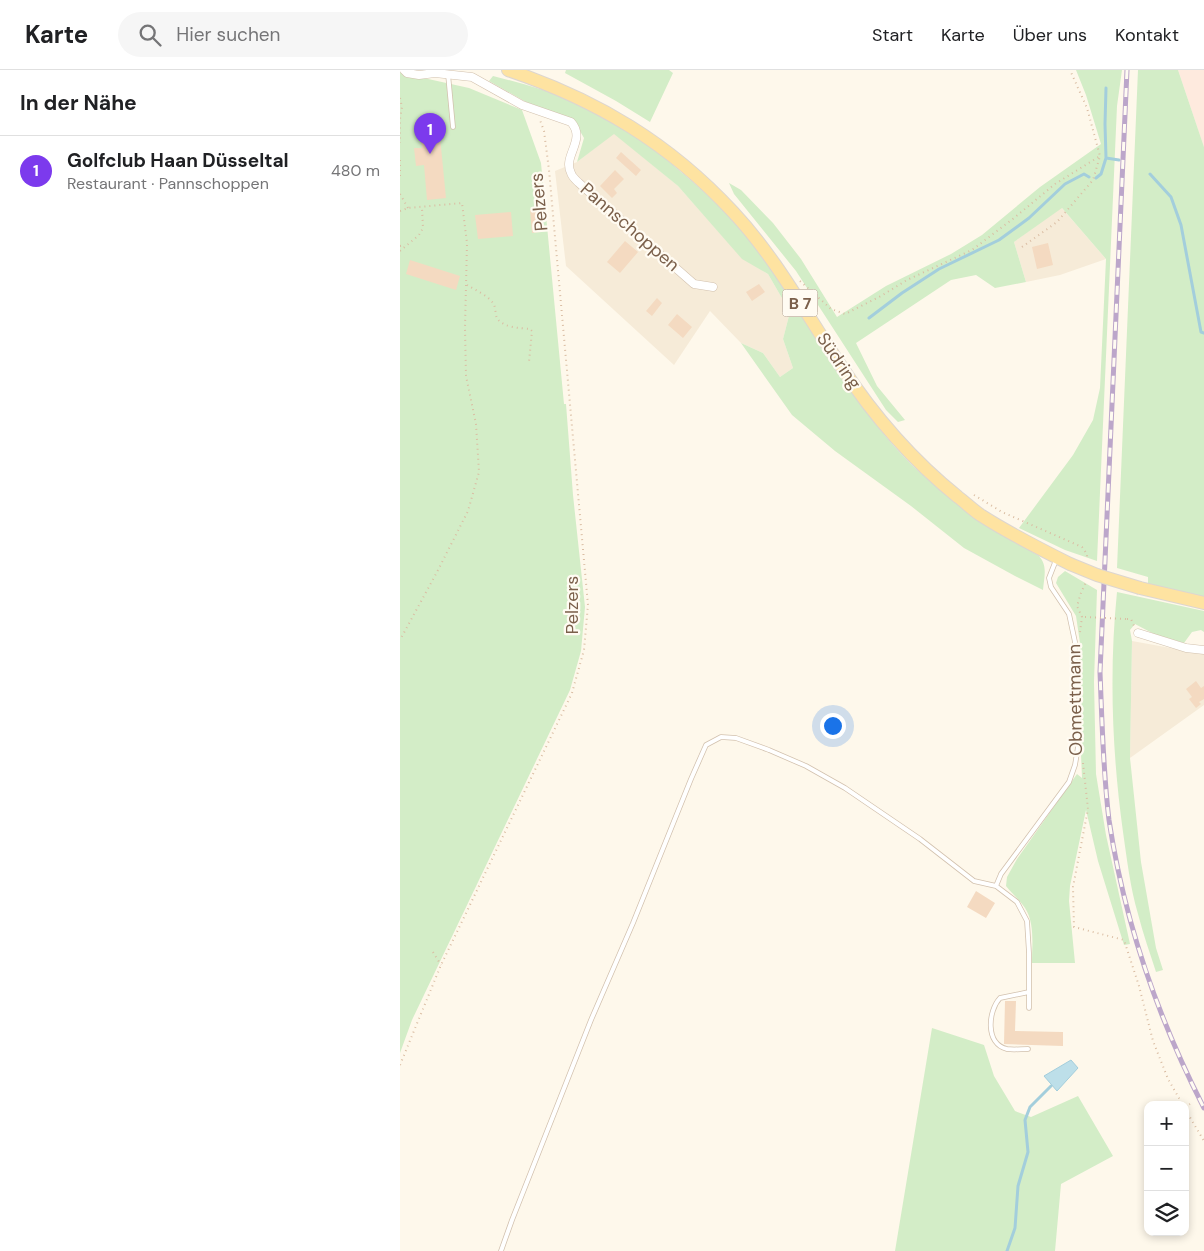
<!DOCTYPE html>
<html lang="de">
<head>
<meta charset="utf-8">
<style>
	:root { --surface:#fff; --page:#f6f6f6; --text:#202124; --muted:#757577; --line:#e0e0e0; --accent:#7c3aed }
	body { margin:0; font-family:"DM Sans",sans-serif; background:var(--page); color:var(--text) }
	.controls { position:absolute; right:15px; bottom:15px; display:grid; overflow:hidden; border-radius:10px; box-shadow:0 2px 8px #0003 }
	.controls button { width:45px; height:45px; display:grid; place-items:center; padding:0; border:0; border-bottom:1px solid var(--line); background:var(--surface); color:var(--text); font:25px sans-serif }
	.you { position:absolute; left:432px; top:655px; width:18px; height:18px; margin:-12px; border:4px solid #fff; border-radius:50%; background:#1a73e8; box-shadow:0 0 0 8px #1a73e833 }
	.badge { display:grid; place-items:center; width:32px; height:32px; border-radius:50%; background:var(--accent); color:#fff; font-size:16px; font-weight:700 }
	.pin { position:absolute; translate:-50% -41px; filter:drop-shadow(0 1px 2px #0008) }
	.pin::after { content:''; position:absolute; top:26px; width:18px; height:15px; background:inherit; clip-path:polygon(0 0,100% 0,50% 100%) }
	.list { margin:0; padding:0; list-style:none }
	h2 { display:flex; justify-content:space-between; align-items:center; height:65px; margin:0; padding:0 20px; font-size:21px }
	h2 small { font-size:16px; font-weight:400; color:var(--muted) }
	.list li { display:grid; grid-template-columns:32px 1fr auto; gap:15px; align-items:center; box-sizing:border-box; height:70px; padding:0 20px; border-top:1px solid var(--line) }
	.list b { display:block; font-size:19px; white-space:nowrap }
	.list p { margin:0; font-size:16px; white-space:nowrap; color:var(--muted) }
	.list em { font-size:16px; font-style:normal; color:var(--muted) }
	.icon { flex:none; width:28px; height:28px; fill:none; stroke:currentColor; stroke-width:2; stroke-linecap:round; stroke-linejoin:round }
	.map { position:relative; flex:none; width:804px; height:1181px; overflow:hidden }
	header { display:flex; align-items:center; gap:30px; box-sizing:border-box; height:70px; padding:0 25px; background:var(--surface); border-bottom:1px solid var(--line) }
	header strong { font-size:24px }
	nav { display:flex; gap:28px; margin-inline-start:auto; font-size:18px }
	.search { width:350px; height:45px; background:var(--page); display:flex; align-items:center; gap:12px; box-sizing:border-box; padding:0 18px; border-radius:28px; color:var(--muted); font-size:19px }
	main { display:flex }
	aside { flex:1; background:var(--surface) }
	.map>svg:first-child { display:block }
	.residential { fill:#f6ebd8 }
	.commercial { fill:#feeade }
	.green { fill:#d3edc7 }
	.water { fill:#bddfe9; stroke:#a3cedc }
	.lines { fill:none; stroke-linecap:round; stroke-linejoin:round }
	.stream { stroke:#a3cedc; stroke-width:3 }
	.building { fill:#f4dac1 }
	.lane-casing { stroke:#d2c1ae; stroke-width:5.5 }
	.street-casing { stroke:#d2c1ae; stroke-width:9 }
	.primary-casing { stroke:#ddd6d0; stroke-width:14 }
	.path { stroke:#dabda3; stroke-width:2; stroke-dasharray:1 4; stroke-linecap:butt }
	.lane { stroke:#fff; stroke-width:4 }
	.street { stroke:#fff; stroke-width:8 }
	.primary { stroke:#fee3a1; stroke-width:12 }
	.rail-casing { stroke:#bca6ca; stroke-width:5 }
	.rail { stroke:#fffbf2; stroke-width:3; stroke-dasharray:9; stroke-linecap:butt }
	.primary-bridge-casing { stroke:#ddd6d0; stroke-width:14; stroke-linecap:butt }
	.path-bridge { stroke:#dabda3; stroke-width:2; stroke-dasharray:1 4; stroke-linecap:butt }
	.primary-bridge { stroke:#fee3a1; stroke-width:12 }
	.labels { text-anchor:middle; stroke-width:4.5; stroke-linejoin:round; paint-order:stroke }
	.shield { fill:#fffbf2; stroke:#a38e7d; stroke-width:1 }
	.shield-label { font-size:16px; font-weight:bold; fill:#7b604b }
	.street-label { font-size:18px; fill:#7b604b; stroke:#fffbf2 }
</style>
</head>
<body>
<header>
<strong>Karte</strong>
<div class="search"><svg class="icon" aria-label="search" viewBox="0 0 24 24"><circle cx="10" cy="10" r="6"/><path d="M15 15l6 6"/></svg>Hier suchen</div>
<nav><a>Start</a><a>Karte</a><a>Über uns</a><a>Kontakt</a></nav>
</header>
<main>
<aside>
<h2>In der Nähe<small></small></h2>
<ul class="list">
<li><span class="badge">1</span><div><b>Golfclub Haan Düsseltal</b><p>Restaurant · Pannschoppen</p></div><em>480 m</em></li>
</ul>
</aside>
<div class="map">
<svg width="804" height="1181" viewBox="0 0 804 1181">
	<rect width="100%" height="100%" fill="#fef8eb"/>
	<path class="residential" d="M214 63 278 116 342 188 368 204 390 242 383 269 393 298 380 307 363 283 341 273 310 241 274 295 166 196 155 101 177 92Z
		M661 137 706 189 660 205 626 212 614 172Z
		M732 571 804 584V635L730 688Z"/>
	<path class="commercial" d="M778 0H804V77Z"/>
	<path class="green" d="M166 0H269L273 3 250 52 216 31 165 3Z
		M676 0H722L717 36 697 491 665 480 619 458 673 385 693 350 700 318 706 189 662 138 614 172 626 212 595 218 576 205 551 210 456 273 477 316 505 350 498 352 486 340 396 201 334 124 329 113 341 120 373 153 401 189 437 247 486 216 551 184 582 165 640 117 701 74 686 25Z
		M738 0H778L804 77V527L748 514V507L717 498Z
		M0 1 1 3 69 18 122 40 141 93 164 334H166L173 425 185 537 181 581 170 620 12 950 0 983Z
		M93 6C141 18 192 34 233 63 254 78 274 96 294 113 319 135 344 160 363 188 409 253 450 330 505 388 544 428 591 458 639 486 648 496 644 507 643 520L615 506 564 478 511 436 435 381 392 345 341 273 363 283 380 307 393 298 383 269 390 242 368 204 342 189 278 116 214 64 177 92 184 68 173 49 126 32 89 11Z
		M665 501 697 520 694 612 696 704 706 765 730 874 724 875 698 791 686 740 670 816 669 831 675 893H632C632 876 635 853 625 838 620 830 612 824 606 816L607 807 617 789 677 704 682 708 678 613 680 573 676 546 656 513 658 507Z
		M717 522 804 541V562L801 560 792 562 784 573 754 564 735 554 730 560 732 571 730 688 741 792 756 878 763 900 756 902C750 883 743 864 738 844 730 817 727 789 723 762 712 683 709 601 717 522Z
		M532 958 584 975 594 1006 615 1041 631 1047 678 1026 713 1086 661 1114 655 1181H495Z"/>
	<path class="water" d="M671 990 678 998 657 1021 644 1006Z"/>
	<g class="lines">
		<path class="stream" d="M706 18 705 54 706 88 719 90
			M750 104 771 127 781 155 801 262 804 263
			M696 108 701 104 706 88
			M469 248 502 223 539 199 599 170 629 148 665 114 684 104 689 107
			M607 1181 615 1158 618 1116 628 1082 625 1050 630 1037 651 1016"/>
	</g>
	<path class="building" d="M40 67 46 128 27 130 24 95 16 96 14 78H22L21 69Z
		M221 82 241 100 236 106 216 88Z
		M215 100 224 109 214 119 217 123 212 128 200 116Z
		M130 140H138L140 162 132 163Z
		M111 142 113 166 78 169 75 145Z
		M225 171 238 182 220 203 207 192Z
		M648 173 653 195 637 199 632 177Z
		M10 190 60 206 56 220 6 204Z
		M359 214 365 222 352 231 346 222Z
		M257 228 262 233 252 246 246 241Z
		M277 244 292 257 283 268 268 255Z
		M796 611 801 618 804 616V629L799 632 801 634 796 638 789 629 792 627 786 619Z
		M576 821 595 833 586 848 567 837Z
		M605 931H616L615 961 663 962V976L604 974Z"/>
	<g class="lines">
		<g class="lane-casing">
			<path id="lane" d="M48 4 53 57
				M596 816 601 804 669 712 675 695 678 677 674 619 675 572 669 544 651 517 649 508 656 490
				M628 979C621 979 614 980 607 979 585 974 588 941 600 928L629 922
				M101 1181 112 1150 191 950 233 853 291 709 306 675 321 667 336 668 369 680 406 696 445 718 520 769 574 811 596 816 617 832 627 851 629 883V938"/>
		</g>
		<g class="street-casing">
			<path id="street" d="M4 0 7 3 19 5 35 3 72 7 122 35 171 52C187 70 162 86 171 103 172 107 176 110 179 113L294 214 313 217
				M738 563 786 578 804 580"/>
		</g>
		<g class="primary-casing">
			<path id="primary" d="M108 0C197 30 269 73 333 142 376 188 406 244 441 296 473 345 512 390 558 427 566 433 574 441 582 446 610 464 640 479 670 494
				M740 518 804 533"/>
		</g>
		<path class="path" d="M0 28 2 37 0 49V73
			M0 90V107
			M0 124 8 138
			M0 141 8 138 62 133 67 173 65 258 66 306 76 354 79 402 68 441 37 502 0 570
			M0 176 5 175
			M622 177 657 152 693 110 700 86 687 38 670 0
			M0 181 19 165 23 158 22 138
			M400 211 431 239 445 244 481 226 507 210 572 180 614 148 655 114 700 86
			M67 215C75 220 87 225 93 233 96 237 95 244 97 248 103 258 121 258 130 259L132 261 129 292
			M574 425 602 442 682 477 687 484V490
			M727 549H731L734 556
			M680 562 682 547 677 536 681 523 686 512
			M683 693 688 739 673 817 674 857 724 870 739 916 753 971 768 1009 783 1035
			M33 882 41 895
			M0 995 41 895 172 623 184 580 188 535 149 100 144 61 140 50
			M785 1037 790 1034
			M785 1039 804 1071"/>
		<use href="#lane" class="lane"/>
		<use href="#street" class="street"/>
		<use href="#primary" class="primary"/>
		<g class="rail-casing">
			<path id="rail" d="M727 0 700 602C702 651 703 701 709 750 724 850 758 948 804 1038"/>
		</g>
		<use href="#rail" class="rail"/>
		<g class="primary-bridge-casing">
			<path id="primary-bridge" d="M670 494 697 505 740 518"/>
		</g>
		<path class="path-bridge" d="M685 547 727 549"/>
		<use href="#primary-bridge" class="primary-bridge"/>
	</g>
	<g class="labels">
		<rect class="shield" x="382.5" y="219.5" width="35" height="27" rx="4"/>
		<g class="shield-label">
			<text x="400" y="239">B 7</text>
		</g>
		<g class="street-label">
			<text transform="translate(139 132) rotate(-95)" y="6">Pelzers</text>
			<text transform="translate(230 157) rotate(41)" y="6">Pannschoppen</text>
			<text transform="translate(439 291) rotate(56)" y="6">Südring</text>
			<text transform="translate(172 535) rotate(-90)" y="6">Pelzers</text>
			<text transform="translate(675 630) rotate(-91)" y="6">Obmettmann</text>
		</g>
	</g>
</svg>
<div class="controls">
<button>+</button>
<button>−</button>
<button><svg class="icon" aria-label="layers" viewBox="0 0 24 24"><path d="M12 4l9 5-9 5-9-5zM3 14l9 5 9-5"/></svg></button>
</div>
<div class="you"></div>
<div class="pin badge" style="left:30px;top:84px">1</div>
</div>
</main>
</body>
</html>
